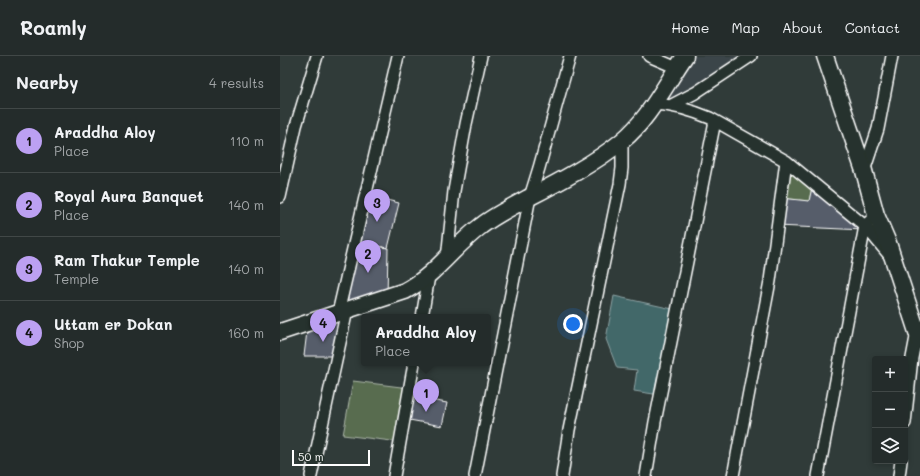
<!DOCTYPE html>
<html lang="en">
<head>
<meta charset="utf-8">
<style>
	:root { --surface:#242c2b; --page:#303837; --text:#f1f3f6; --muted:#a3a7a9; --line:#414847; --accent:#bca0f2 }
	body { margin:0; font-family:Mali,sans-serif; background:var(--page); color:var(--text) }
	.controls { position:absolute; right:12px; bottom:12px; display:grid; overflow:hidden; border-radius:4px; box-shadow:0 2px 6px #0003 }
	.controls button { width:36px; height:36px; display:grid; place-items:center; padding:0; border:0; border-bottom:1px solid var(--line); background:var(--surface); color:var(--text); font:20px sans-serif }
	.scale { position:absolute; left:12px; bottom:10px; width:78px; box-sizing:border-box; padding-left:4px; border:2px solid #fff; border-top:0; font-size:11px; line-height:14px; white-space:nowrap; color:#fff; -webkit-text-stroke:3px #26332d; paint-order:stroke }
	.you { position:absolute; left:293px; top:268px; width:14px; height:14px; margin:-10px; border:3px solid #fff; border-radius:50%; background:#1a73e8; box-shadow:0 0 0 6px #1a73e833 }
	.badge { display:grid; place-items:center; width:26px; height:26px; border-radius:50%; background:var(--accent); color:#111; font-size:13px; font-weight:700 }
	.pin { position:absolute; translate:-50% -33px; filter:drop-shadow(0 1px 2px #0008) }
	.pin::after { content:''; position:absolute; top:21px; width:14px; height:12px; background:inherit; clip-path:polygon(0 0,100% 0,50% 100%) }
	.popup { position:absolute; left:81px; top:258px; width:130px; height:52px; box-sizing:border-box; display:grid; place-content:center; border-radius:4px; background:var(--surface); filter:drop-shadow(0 1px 3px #0005); font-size:13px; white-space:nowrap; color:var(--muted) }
	.popup b { font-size:15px; color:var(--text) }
	.popup::after { content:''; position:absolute; left:50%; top:100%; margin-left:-8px; border:8px solid transparent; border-top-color:var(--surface) }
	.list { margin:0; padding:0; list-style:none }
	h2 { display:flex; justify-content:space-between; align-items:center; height:52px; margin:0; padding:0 16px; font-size:17px }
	h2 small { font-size:13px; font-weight:400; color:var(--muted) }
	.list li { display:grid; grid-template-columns:26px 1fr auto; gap:12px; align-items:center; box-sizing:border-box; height:64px; padding:0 16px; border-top:1px solid var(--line) }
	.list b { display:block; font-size:15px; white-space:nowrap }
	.list p { margin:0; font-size:13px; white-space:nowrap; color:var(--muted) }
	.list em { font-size:13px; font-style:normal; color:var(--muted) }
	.icon { flex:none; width:22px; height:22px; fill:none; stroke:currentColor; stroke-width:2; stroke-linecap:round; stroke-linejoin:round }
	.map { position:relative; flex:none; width:640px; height:420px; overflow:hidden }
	header { display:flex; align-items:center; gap:24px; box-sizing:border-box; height:56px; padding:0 20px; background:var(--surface); border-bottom:1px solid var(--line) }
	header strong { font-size:19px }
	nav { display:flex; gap:22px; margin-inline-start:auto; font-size:14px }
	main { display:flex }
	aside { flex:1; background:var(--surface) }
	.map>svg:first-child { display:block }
	.built { fill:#3b4548 }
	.green { fill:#586c50; stroke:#acb6a8 }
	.water { fill:#436769; stroke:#8ea4a5 }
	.building { fill:#565d6b; stroke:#fff }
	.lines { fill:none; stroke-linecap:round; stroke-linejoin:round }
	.street-casing { stroke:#fff; stroke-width:14 }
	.secondary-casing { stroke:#fff; stroke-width:19 }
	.street { stroke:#26332d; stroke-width:11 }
	.secondary { stroke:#26332d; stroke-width:16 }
</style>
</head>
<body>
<header>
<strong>Roamly</strong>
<nav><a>Home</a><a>Map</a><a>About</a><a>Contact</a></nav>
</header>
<main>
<aside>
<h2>Nearby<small>4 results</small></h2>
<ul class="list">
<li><span class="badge">1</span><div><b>Araddha Aloy</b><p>Place</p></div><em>110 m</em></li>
<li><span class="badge">2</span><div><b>Royal Aura Banquet</b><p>Place</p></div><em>140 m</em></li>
<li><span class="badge">3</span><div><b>Ram Thakur Temple</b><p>Temple</p></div><em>140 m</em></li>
<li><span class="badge">4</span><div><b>Uttam er Dokan</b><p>Shop</p></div><em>160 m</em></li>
</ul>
</aside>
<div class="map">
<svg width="640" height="420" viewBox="0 0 640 420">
	<rect width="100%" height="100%" fill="#303b39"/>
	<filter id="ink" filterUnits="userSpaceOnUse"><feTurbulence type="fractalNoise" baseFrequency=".025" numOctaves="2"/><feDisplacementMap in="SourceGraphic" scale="8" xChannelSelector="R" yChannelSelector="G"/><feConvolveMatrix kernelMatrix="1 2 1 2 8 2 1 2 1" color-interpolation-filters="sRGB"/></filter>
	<g filter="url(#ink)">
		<path class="built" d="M405 0H471L384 48Z"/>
		<path class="green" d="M506 105 533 127 529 145 501 142Z
			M73 325 129 332 120 386 63 379Z"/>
		<path class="water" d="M334 240 397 254 380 339 354 335 357 314 337 312 326 283Z"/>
		<path class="building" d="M533 127 584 174 497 170 501 142 529 145Z
			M86 139 119 147 108 192 75 186Z
			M75 186 108 192 107 241 58 257Z
			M67 254 57 300H24L28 267Z
			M128 340 167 347 162 370 124 363Z"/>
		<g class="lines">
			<g class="street-casing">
				<path id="street" d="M369 0 397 12
					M374 48C394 49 411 54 430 62L506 105 490 225 453 420
					M392 49 415 37 471 0
					M506 105 585 170 610 200
					M584 115 598 73 612 0
					M0 141 16 70 37 0
					M167 203 174 135 186 68 201 0
					M58 257 118 0
					M142 261 149 220
					M625 367 632 302 637 276
					M31 420 67 254
					M114 420 134 307
					M195 420 250 141 259 112 290 0
					M282 420 289 374 340 128 342 112V86
					M366 420 375 366 435 65
					M538 420 585 170 596 159
					M619 420 621 405"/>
			</g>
			<g class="secondary-casing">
				<path id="secondary" d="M545 0 584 115 596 159 608 187 640 285
					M0 276 125 235C157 218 173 191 201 170 215 159 232 151 248 142 279 126 315 107 342 85 369 63 385 29 405 0"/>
			</g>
			<use href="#street" class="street"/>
			<use href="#secondary" class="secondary"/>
		</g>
	</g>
</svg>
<div class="controls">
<button>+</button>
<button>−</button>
<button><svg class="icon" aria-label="layers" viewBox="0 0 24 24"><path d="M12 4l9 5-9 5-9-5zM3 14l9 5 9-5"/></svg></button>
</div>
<div class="scale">50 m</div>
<div class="you"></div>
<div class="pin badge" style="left:146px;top:356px">1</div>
<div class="popup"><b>Araddha Aloy</b>Place</div>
<div class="pin badge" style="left:88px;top:217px">2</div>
<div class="pin badge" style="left:97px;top:166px">3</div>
<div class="pin badge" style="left:43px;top:286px">4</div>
</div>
</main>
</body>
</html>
